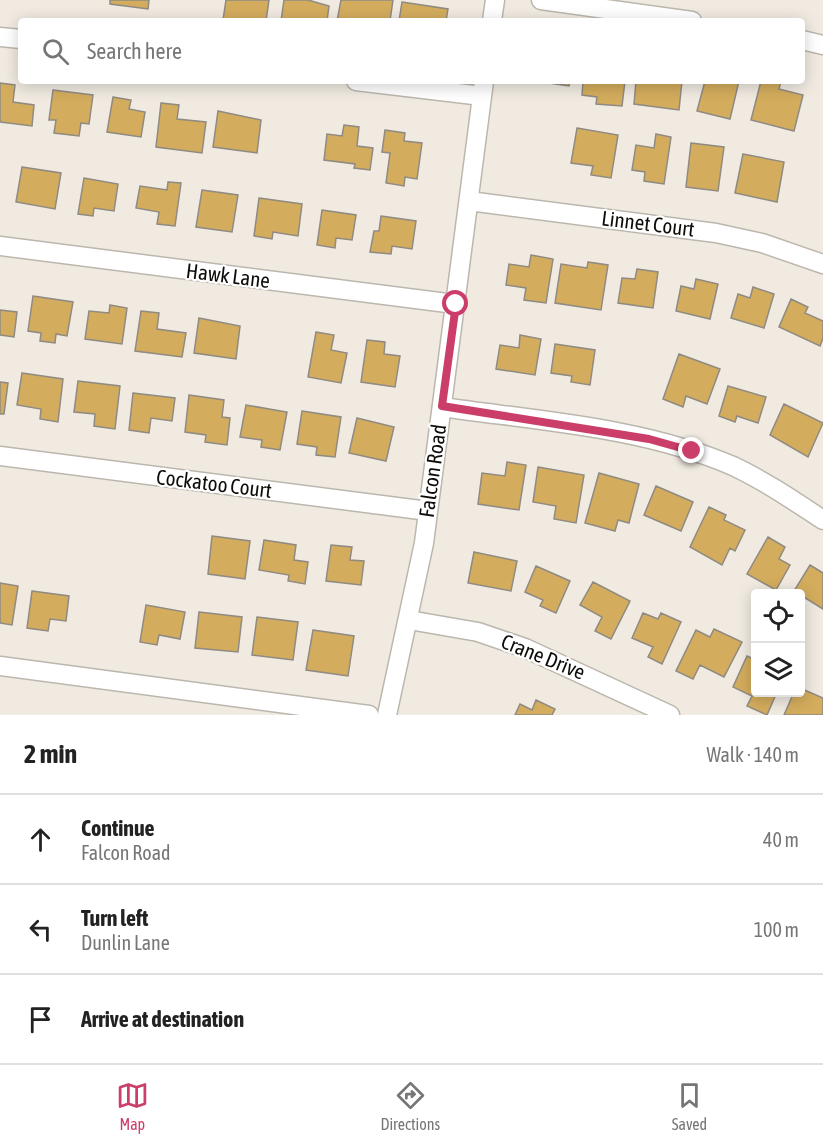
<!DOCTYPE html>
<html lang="en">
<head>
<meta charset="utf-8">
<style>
	:root { --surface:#fff; --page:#f2f2f2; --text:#222; --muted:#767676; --line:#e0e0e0; --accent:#cc3e6a }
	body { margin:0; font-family:"Asap Condensed",sans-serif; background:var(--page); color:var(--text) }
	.controls { position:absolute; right:18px; bottom:18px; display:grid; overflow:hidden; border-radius:6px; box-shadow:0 3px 15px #0003 }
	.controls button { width:54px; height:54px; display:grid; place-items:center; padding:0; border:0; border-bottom:2px solid var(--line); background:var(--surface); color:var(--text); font:30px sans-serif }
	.stop { position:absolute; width:18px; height:18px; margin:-14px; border:4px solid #cc3e6a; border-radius:50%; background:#fff }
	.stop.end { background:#cc3e6a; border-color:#fff; box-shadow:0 2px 6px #0008 }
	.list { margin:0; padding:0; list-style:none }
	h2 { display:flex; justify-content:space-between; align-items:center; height:78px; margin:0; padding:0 24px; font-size:26px }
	h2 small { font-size:20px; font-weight:400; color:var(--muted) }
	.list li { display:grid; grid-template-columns:39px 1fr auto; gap:18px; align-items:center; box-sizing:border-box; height:90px; padding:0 24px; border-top:2px solid var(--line) }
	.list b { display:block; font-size:22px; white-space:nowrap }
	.list p { margin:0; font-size:20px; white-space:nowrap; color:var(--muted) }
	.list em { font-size:20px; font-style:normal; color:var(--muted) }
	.icon { flex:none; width:33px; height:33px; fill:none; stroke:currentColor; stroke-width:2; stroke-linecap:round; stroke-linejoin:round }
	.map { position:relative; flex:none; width:823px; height:715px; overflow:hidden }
	.search { position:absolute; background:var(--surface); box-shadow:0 3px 15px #0003; left:18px; right:18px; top:18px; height:66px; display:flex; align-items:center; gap:15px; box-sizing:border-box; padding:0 21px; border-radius:6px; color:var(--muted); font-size:22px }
	.sheet { height:348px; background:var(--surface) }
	nav { display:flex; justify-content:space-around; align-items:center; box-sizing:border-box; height:84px; border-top:2px solid var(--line); background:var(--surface); font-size:16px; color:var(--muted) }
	nav a { display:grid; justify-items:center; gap:3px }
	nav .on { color:var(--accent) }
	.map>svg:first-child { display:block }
	.building { fill:#d3ac5d; stroke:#8f8a82; stroke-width:1.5 }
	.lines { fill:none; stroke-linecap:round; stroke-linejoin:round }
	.minor-casing { stroke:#bcb7ae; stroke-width:21 }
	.minor { stroke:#fff; stroke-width:18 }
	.route { stroke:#cc3e6a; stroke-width:8 }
	.labels { text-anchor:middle; stroke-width:4.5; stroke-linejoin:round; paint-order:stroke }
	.street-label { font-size:21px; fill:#0d0c09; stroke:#fff }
</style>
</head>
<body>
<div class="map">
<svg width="823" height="715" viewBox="0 0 823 715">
	<rect width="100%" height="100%" fill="#f0eae1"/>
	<path class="building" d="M110 0H149L148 9 110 4Z
		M226 0H269L266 21 223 20Z
		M284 0H308L329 6 327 21H281Z
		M341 0H393L390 21H337Z
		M402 2 448 9 446 21H399Z
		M535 81H570L569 86Z
		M583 81H625L622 106 596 104 597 97 582 95Z
		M636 81H682L679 110 634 104Z
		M705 81H739L730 119 697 111Z
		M761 81H781L779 89 803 95 794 131 751 120Z
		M0 83 15 85 13 102 34 105 32 126 0 122Z
		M53 90 93 95 89 124 81 123 79 136 54 133 56 120H49Z
		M113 97 131 100 129 109 145 112 141 137 107 132Z
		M161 103 179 105 177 119 206 122 202 153 156 147Z
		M218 111 261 120 257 153 213 147Z
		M344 125 359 127 357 146 373 148 370 170 354 168 355 164 324 160 327 134 342 136Z
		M577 128 618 135 611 178 591 175 593 166 571 163Z
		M385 130 405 133 404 141 422 143 417 179 405 177 404 186 386 183 390 153 382 152Z
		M656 134 671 137 664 184 644 181 645 172 632 170 636 145 654 148Z
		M691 143 724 147 718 191 686 187Z
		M743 154 784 162 777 202 735 193Z
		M22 167 61 173 55 209 16 202Z
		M84 178 118 184 114 211 94 208 93 216 78 214Z
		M168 182 181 183 175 226 157 224 159 212 136 208 140 186 167 190Z
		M202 190 238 195 232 232 196 227Z
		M259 198 302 204 298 236 273 232 272 239 254 236Z
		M322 210 356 215 352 240 336 238 335 248 317 245Z
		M381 216 416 221 412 249 392 246 391 254 370 252 374 231H379Z
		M531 255 553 259 546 303 524 300 526 288 506 285 509 264 529 267Z
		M588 262 608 265 601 310 555 303 561 264 587 268Z
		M637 269 658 272 653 308 618 303 622 278 635 279Z
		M696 279 718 284 710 319 676 311 681 286 694 289Z
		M753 287 774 294 764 328 731 318 738 294 750 298Z
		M33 296 73 302 67 336 56 334 55 343 40 341 41 333 28 331Z
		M791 299 808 307 805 313 823 321V338L820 346 779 327Z
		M110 305 127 308 122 344 85 339 89 311 109 313Z
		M0 310 17 312 14 337 0 335Z
		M141 311 159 313 157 329 186 333 182 357 135 351Z
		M199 318 240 326 236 359 194 353Z
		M316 332 334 335 331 350 347 353 341 383 308 377Z
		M520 335 541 339 535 375 496 369 500 345 519 348Z
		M367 340 385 342 384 354 400 356 395 387 361 382Z
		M555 344 595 350 590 385 571 382 572 376 551 373Z
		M679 354 720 369 707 404 686 396 683 407 663 399Z
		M22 373 63 379 58 422 40 419 41 409 17 405Z
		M78 381 120 386 115 429 94 426 95 414 74 412Z
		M0 382 8 383 4 414H0Z
		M728 386 766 397 758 423 737 416 735 422 719 416Z
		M133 393 175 398 172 421 151 418 149 433 129 430Z
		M189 395 224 400 222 417 230 418 227 445 205 442 206 435 185 432Z
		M784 404 823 423 808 457 770 435Z
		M246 405 287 412 280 450 261 447 262 440 240 437Z
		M302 411 341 417 335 457 316 455 317 447 297 444Z
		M357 418 394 427 386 461 349 453Z
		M507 462 526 465 519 510 478 504 482 473 505 476Z
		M538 467 584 475 576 523 554 519 556 506 533 502Z
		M599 473 639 484 629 523 618 520 615 531 585 523Z
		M656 486 693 502 681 531 644 515Z
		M709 507 726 515 724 520 745 530 735 551 730 548 722 565 690 547Z
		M212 536 250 541 245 579 208 574Z
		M768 537 785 547 779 559 790 565 776 590 747 574Z
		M264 540 296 545 294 560 308 562 305 584 288 581 289 575 259 570Z
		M331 545 352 547 350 560 364 561 361 585 326 581Z
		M474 552 517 561 511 591 468 583Z
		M810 565 823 573V609L794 591Z
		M536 566 570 581 556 613 540 606 543 600 525 592Z
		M593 582 630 601 611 639 595 631 602 617 580 605Z
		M0 583 18 586 12 625 0 623Z
		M32 591 69 596 66 621 50 619 48 631 27 628Z
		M146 605 185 612 180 639 159 635 157 645 140 642Z
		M199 612 242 617 238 652 195 648Z
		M643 613 658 619 661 613 681 622 662 664 648 657 653 647 632 638Z
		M257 617 298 622 293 660 252 655Z
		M714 629 742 642 724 677 700 665 693 679 676 671 696 630 710 637Z
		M313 630 354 636 348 676 306 670Z
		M747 656 756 660V692H777L767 715 747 706 752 696 733 687Z
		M800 688 823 698V715H784L794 692H800Z
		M536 700 555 709 552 715H515L520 704 532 710Z"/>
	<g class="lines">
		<g class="minor-casing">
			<path id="minor" d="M541 0 692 21
				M492 21 495 0
				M0 37 21 39
				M802 40 823 45
				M356 81 482 96
				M469 201 716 233 762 243 823 264
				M0 246 455 304
				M442 407C539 421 642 427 733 466 765 481 794 501 823 520
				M0 456 428 511
				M409 620 478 632 525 648 670 715
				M0 666 369 715
				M387 715 424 543 484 81"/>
		</g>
		<use href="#minor" class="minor"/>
	</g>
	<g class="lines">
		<path class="route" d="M456 304 442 406 649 439 692 451"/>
	</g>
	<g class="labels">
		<g class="street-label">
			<text transform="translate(648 224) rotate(7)" y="7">Linnet Court</text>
			<text transform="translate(228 276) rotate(7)" y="7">Hawk Lane</text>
			<text transform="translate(433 471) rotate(-82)" y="7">Falcon Road</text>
			<text transform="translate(214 484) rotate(7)" y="7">Cockatoo Court</text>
			<text transform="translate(543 657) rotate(22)" y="7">Crane Drive</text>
		</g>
	</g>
</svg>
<div class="controls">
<button><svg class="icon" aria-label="locate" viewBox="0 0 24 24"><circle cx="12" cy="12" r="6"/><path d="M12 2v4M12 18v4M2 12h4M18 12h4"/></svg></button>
<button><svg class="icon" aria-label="layers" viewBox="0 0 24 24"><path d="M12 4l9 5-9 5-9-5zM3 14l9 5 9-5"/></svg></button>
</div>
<div class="stop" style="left:456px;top:304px"></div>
<div class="stop end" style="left:692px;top:451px"></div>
<div class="search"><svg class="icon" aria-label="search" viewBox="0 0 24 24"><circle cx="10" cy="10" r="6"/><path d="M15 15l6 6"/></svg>Search here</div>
</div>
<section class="sheet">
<h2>2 min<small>Walk · 140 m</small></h2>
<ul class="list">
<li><svg class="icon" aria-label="ahead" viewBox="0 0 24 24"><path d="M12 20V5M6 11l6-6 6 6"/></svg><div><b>Continue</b><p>Falcon Road</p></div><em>40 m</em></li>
<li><svg class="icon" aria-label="left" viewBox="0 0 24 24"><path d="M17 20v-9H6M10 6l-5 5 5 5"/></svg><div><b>Turn left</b><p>Dunlin Lane</p></div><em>100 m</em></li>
<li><svg class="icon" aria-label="arrive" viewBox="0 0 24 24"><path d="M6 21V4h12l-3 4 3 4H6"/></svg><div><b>Arrive at destination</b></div></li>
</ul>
</section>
<nav>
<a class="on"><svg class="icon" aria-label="map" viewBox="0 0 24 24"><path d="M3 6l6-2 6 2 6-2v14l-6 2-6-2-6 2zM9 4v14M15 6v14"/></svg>Map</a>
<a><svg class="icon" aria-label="directions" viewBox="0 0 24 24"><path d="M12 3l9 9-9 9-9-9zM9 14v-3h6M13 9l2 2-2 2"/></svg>Directions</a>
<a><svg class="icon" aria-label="saved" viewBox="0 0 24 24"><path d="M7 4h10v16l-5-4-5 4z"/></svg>Saved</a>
</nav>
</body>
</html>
